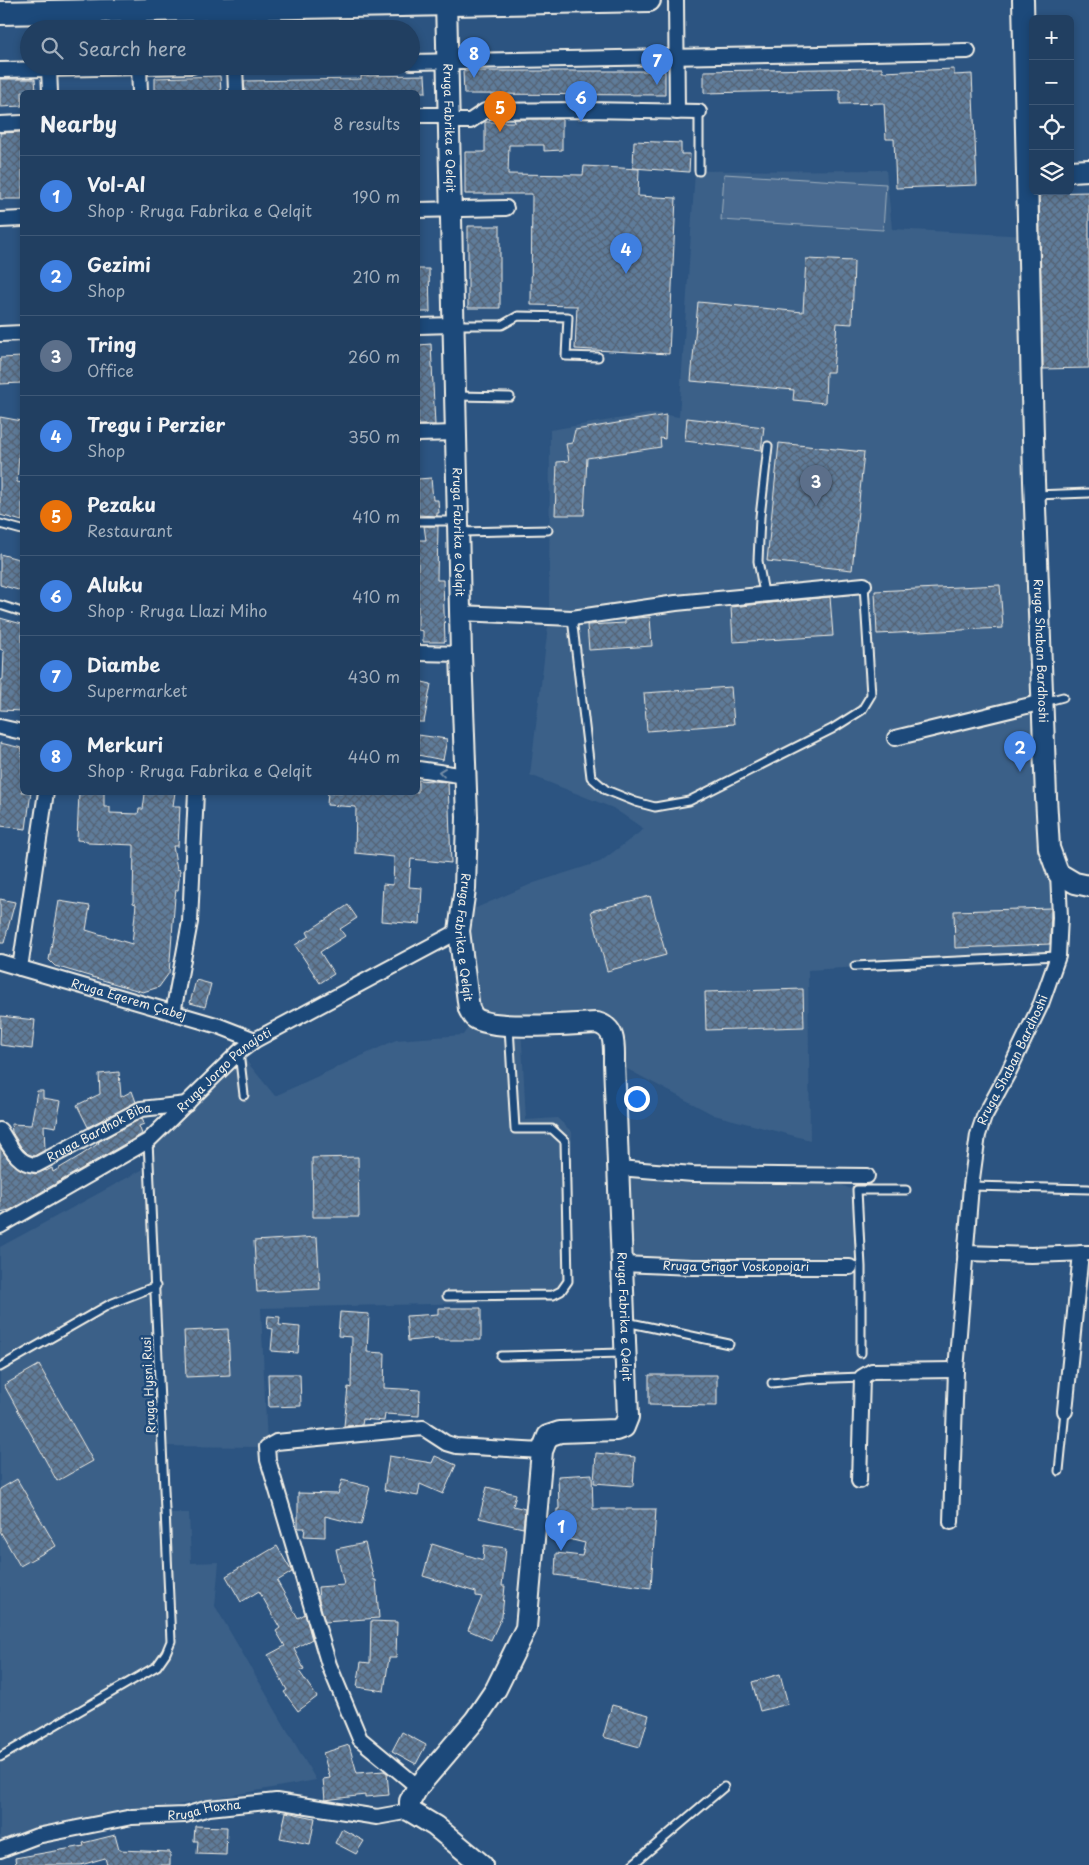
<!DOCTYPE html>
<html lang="en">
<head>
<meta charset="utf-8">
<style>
	:root { --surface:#213f61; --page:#294667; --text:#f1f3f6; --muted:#a2afbd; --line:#3e5876; --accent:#e69b98 }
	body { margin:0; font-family:"Playpen Sans",sans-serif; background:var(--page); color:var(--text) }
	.controls { position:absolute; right:15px; top:15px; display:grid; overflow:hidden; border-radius:8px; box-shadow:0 2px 8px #0003 }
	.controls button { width:45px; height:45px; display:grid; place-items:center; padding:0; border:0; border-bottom:1px solid var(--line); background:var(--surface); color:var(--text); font:25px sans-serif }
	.you { position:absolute; left:636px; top:1098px; width:18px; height:18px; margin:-12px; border:4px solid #fff; border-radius:50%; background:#1a73e8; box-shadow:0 0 0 8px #1a73e833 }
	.badge { display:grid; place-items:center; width:32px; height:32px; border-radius:50%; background:var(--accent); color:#fff; font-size:16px; font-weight:700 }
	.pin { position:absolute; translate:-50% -41px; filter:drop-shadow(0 1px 2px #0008) }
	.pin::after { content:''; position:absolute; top:26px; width:18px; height:15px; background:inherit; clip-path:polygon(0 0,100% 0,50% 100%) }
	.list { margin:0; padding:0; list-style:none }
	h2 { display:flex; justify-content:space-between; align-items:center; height:65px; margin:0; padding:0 20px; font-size:21px }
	h2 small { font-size:16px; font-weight:400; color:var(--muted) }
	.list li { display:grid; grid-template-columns:32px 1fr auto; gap:15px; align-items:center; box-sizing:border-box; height:80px; padding:0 20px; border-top:1px solid var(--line) }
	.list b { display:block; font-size:19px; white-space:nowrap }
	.list p { margin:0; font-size:16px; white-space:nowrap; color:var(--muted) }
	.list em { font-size:16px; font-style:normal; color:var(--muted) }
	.icon { flex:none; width:28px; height:28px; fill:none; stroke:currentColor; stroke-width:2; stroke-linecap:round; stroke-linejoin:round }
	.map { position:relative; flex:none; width:1089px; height:1865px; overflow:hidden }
	.search { position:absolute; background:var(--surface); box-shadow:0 2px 8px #0003; left:20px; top:20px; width:400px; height:55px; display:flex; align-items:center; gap:12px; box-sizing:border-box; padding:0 18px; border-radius:28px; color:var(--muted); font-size:19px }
	.panel { position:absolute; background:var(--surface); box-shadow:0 2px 8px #0003; left:20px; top:90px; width:400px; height:705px; border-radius:8px }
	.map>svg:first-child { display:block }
	.built { fill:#3b6088 }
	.park { fill:#496b90; stroke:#9eaebc }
	.building { fill:url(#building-cross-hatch); stroke:#f4f1e8 }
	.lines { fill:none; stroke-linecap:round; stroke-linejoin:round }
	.lane-casing { stroke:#f4f1e8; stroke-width:11 }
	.street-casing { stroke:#f4f1e8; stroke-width:18 }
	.secondary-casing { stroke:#f4f1e8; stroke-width:24 }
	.primary-casing { stroke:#f4f1e8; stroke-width:26 }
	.lane { stroke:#1f4a7a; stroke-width:7 }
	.street { stroke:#1f4a7a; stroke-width:14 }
	.secondary { stroke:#1f4a7a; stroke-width:20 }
	.primary { stroke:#1f4a7a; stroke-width:22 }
	.oneway { stroke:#748da6 }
	.labels { text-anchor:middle; stroke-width:5; stroke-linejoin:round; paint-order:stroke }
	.street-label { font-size:12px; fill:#f4f1e8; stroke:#1f4a7a }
</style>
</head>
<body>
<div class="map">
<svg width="1089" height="1865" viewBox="0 0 1089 1865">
	<defs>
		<pattern id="building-cross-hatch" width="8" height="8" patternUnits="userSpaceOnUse" patternTransform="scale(1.25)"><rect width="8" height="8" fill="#5e7b9a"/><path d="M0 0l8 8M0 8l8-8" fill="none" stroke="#556474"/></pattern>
	</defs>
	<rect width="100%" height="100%" fill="#2c5481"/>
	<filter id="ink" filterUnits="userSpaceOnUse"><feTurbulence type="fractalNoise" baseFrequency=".02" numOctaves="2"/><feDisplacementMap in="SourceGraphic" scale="10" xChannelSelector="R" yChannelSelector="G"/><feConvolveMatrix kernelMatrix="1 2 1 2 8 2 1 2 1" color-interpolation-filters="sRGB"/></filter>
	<g filter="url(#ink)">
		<path class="built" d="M886 170 892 229 1028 236 1058 956 808 970 810 1140 714 1115 614 1062 612 1033 521 1025 526 1120 557 1118 572 1132 571 1287 555 1301 261 1308 267 1447 163 1446 171 1513H189L191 1563 219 1562 215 1606 316 1780 166 1807 115 1811 44 1826 0 1843V1247L149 1166 148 1141 239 1052 275 1096 396 1040 463 1035 474 1018 462 914 534 883 600 862 644 829 613 808 530 775 549 618 550 430 654 413 679 417 695 171Z
			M618 1168 824 1176 848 1188 857 1190 861 1267 622 1264Z"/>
		<path class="park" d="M724 174 886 184 883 230 721 220Z"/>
		<path class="building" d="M882 68V72L954 69V75L972 74 977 185 896 188 894 139H886L884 103 840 104V90L704 93V71Z
			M463 71H665V95L464 94Z
			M425 75 426 92H245L244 81 361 79V76Z
			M220 76 221 92H155V78Z
			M0 79H35L36 92H22V106L0 107Z
			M514 119H562V150L544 151V145H509L508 174 583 175 584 166 639 169 638 196 676 198 669 354 575 349 577 306 531 305 532 194H465V152H485V122H515Z
			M22 132V199H0V133Z
			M634 141 681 143V154H690L689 172 633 168Z
			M1089 192V368L1043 369 1039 193Z
			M468 226H500V308H468Z
			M806 259 854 261 852 324 837 323 833 372H826L825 403 793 400 794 390 691 381 698 302 803 312Z
			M418 269H429L430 312H418Z
			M431 344 435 425H418V345Z
			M22 357V383L0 384V358Z
			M666 415 665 439 660 438 661 447 587 458 584 515H555L557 462 569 461 566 444 572 443 575 430Z
			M0 417 22 421V441H20L17 482 22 483V521L0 515Z
			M687 418 764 427 761 450 685 441Z
			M779 443 864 452 852 570 767 561Z
			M431 478 433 500H438L439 513H437V516L418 515V479Z
			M424 526H438L437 580H443L445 642H423V631L418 630V556L419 540H426Z
			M0 554 22 560V591L0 585Z
			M1000 585 1003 628 877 634 875 591Z
			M830 597 833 636 733 642 731 607Z
			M650 617 652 646 589 650 587 625 625 623V619Z
			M0 618 22 624V711L0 710 1 680 3 679 4 651 0 649Z
			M418 681 431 684 424 722H418Z
			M731 687 734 724 647 731 644 693Z
			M418 735 447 739 443 760 418 755Z
			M0 743 22 748V792H31L26 829 0 826Z
			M418 780 448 782 451 863 411 859 409 887 422 888 420 924 381 921 383 884 393 885 394 857 355 853 356 807 327 805 328 792H418Z
			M79 792H104V807H110V813L138 814 139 809H143L145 794 149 792H175L173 806H180L178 846H173L177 869 180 870 178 890H176L175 897 169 973 159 987 143 992 55 966 49 960 59 901 90 906 86 930 132 944 136 904 133 903 134 845 88 843V841L77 840Z
			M650 896 666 955 607 971 591 911Z
			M0 899 15 902 4 943H0Z
			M348 905 357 918 340 929 345 936 320 952 334 974 320 983 295 945 309 936 307 932Z
			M1051 908 1050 944 955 948 954 911Z
			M196 980 211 984 205 1007 190 1003Z
			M803 989 804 1027 706 1030 705 992Z
			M1 1016 35 1020 32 1049 0 1045Z
			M119 1072 121 1097 132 1091 136 1102 88 1127 77 1105 100 1094 99 1074Z
			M37 1091H43V1098L61 1101 56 1127 44 1125 45 1150 34 1156 28 1154 21 1147 12 1132 11 1124 31 1125Z
			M142 1118 144 1124 139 1126 142 1134 10 1210 0 1212V1147L8 1159 20 1169 35 1174 46 1170V1171L52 1168 53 1172 83 1154 99 1143 98 1142Z
			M358 1157 359 1217H313L312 1158Z
			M317 1237 320 1289 257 1292 254 1241Z
			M438 1308H481V1340H438V1338L408 1341 406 1316 438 1314Z
			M340 1312 369 1314 367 1352 385 1353 384 1388 420 1390 419 1416 385 1414 384 1421 363 1419 362 1425 344 1426 348 1387 351 1388 352 1337 338 1336Z
			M268 1316 280 1317 279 1325 300 1327 298 1353 271 1351 273 1329 267 1328Z
			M228 1329 230 1375 186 1377 184 1331Z
			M39 1365 93 1461 57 1481 4 1385Z
			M268 1374H300L301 1406 269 1407Z
			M649 1375H717V1406L649 1405Z
			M596 1453 635 1457 633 1486 594 1483Z
			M389 1456 432 1463 435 1456 456 1465 443 1494 420 1484 418 1496 384 1490Z
			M592 1474 593 1509H656L651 1588 555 1575 556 1553 582 1556 585 1543 556 1536 557 1509H559L558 1476Z
			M17 1479 56 1546 20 1566 0 1531V1489Z
			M342 1480 370 1487 361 1525 325 1516V1537L304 1536 305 1528H298V1493L338 1494Z
			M487 1487 516 1494 513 1506 525 1509 523 1528 479 1518Z
			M365 1543 374 1580H376L379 1618 325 1622 319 1601 318 1587 344 1585 336 1549Z
			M432 1544 483 1560 484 1545 506 1548 502 1586H505L502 1616 491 1640 468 1630 482 1597 476 1596V1592L423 1576Z
			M277 1546 292 1572 277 1581 298 1618 305 1614 312 1639 294 1649 304 1669 299 1671 317 1697 298 1711 284 1692 287 1690 268 1655 285 1646 276 1631 280 1628 259 1591 241 1602 226 1576Z
			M371 1621 397 1622 396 1658H389L384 1691 357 1687 361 1662 370 1663Z
			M780 1674 788 1704 760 1711 752 1682Z
			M612 1705 649 1715 640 1747 603 1737Z
			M402 1732 426 1745 416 1764 392 1751Z
			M349 1745 357 1773 384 1771 387 1773 389 1795 365 1797V1795L325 1800 323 1779 330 1778 323 1753Z
			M286 1812 315 1818 310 1844 280 1838Z
			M195 1826 227 1827 226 1855 197 1854 198 1841H194Z
			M342 1829 364 1841 356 1854 335 1843Z
			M115 1835 119 1850 170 1852V1865H107L105 1858 81 1865H16L15 1858 84 1846 83 1843Z"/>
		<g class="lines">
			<g class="lane-casing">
				<path id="lane" d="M699 112V171
					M456 325H502L518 316 568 317 566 356 598 357
					M458 396 510 397
					M1035 495 1089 493
					M418 521H457
					M0 524 22 530
					M461 532 548 530
					M764 593 758 561 760 517 768 446
					M0 605 22 612
					M572 618 591 777 606 790 636 802 655 807 689 801 832 729 862 710 871 695 864 585
					M1044 702 1063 697
					M855 966 1058 956
					M239 1052 244 1095
					M971 1186 1089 1189
					M447 1296 553 1295 561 1291 568 1281 565 1141 552 1129H515L509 1027
					M626 1322 729 1344
					M861 1353V1267L857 1190H906
					M501 1356 623 1353
					M0 1367 110 1304 156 1286
					M772 1383 808 1379 862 1377
					M1059 1471 1065 1411
					M0 1757 157 1666 166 1653 171 1641 148 1141
					M632 1865 724 1787"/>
			</g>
			<g class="street-casing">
				<g id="street">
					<path d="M676 0 677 112"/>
					<path d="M411 62 968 51"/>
					<path d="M235 66 236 92"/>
					<path d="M139 67 140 92"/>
					<path d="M49 69 50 92"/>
					<path d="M0 70 192 66"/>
					<path d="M418 115H448"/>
					<path d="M448 121H470L485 111 585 110 699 112"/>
					<path d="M0 124 22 123"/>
					<path d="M418 210 506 208"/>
					<path d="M0 220 22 219"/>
					<path d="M418 326 453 325"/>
					<path d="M0 334 22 333"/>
					<path d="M418 434 456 433"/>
					<path d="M460 613 572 618 676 603 864 585"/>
					<path d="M418 653 461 654"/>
					<path d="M0 727 22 732"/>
					<path d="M895 738 1043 702"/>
					<path d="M418 769 466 776"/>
					<path id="s1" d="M0 962 219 1026 255 1040"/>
					<path d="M20 968 46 792"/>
					<path d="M173 1013 190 922 196 792"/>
					<path id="s2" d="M0 1130C9 1144 17 1165 36 1165L141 1109 187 1104"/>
					<path d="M618 1168 693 1174 867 1176"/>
					<path id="s3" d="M0 1226 148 1141 239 1052 255 1040 459 931"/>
					<path d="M965 1253 1031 1255 1089 1253"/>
					<path id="s4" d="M622 1264 692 1267H850"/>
					<path d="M1065 1411 1081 1253"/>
					<path d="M859 1481 862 1377 872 1371 956 1370"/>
					<path id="s5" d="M951 1522 956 1370 971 1186 978 1135 984 1117 1008 1073 1041 1004 1058 956 1060 917 1058 873"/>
					<path d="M418 1787 360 1739 329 1665 268 1460 267 1447 276 1442 423 1428 446 1443 456 1446 542 1451"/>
					<path id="s6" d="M0 1850 37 1836 132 1817 185 1815 209 1808 276 1801 377 1817 410 1811"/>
				</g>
			</g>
			<g class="secondary-casing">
				<g id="secondary">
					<path id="s7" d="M446 0 461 654 467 817 465 889 459 931 469 1009C471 1012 472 1016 475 1018 494 1031 572 1024 597 1023 616 1028 614 1045 614 1062L628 1417 624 1427 616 1430 560 1432 548 1436 542 1451 526 1628 496 1689 475 1720 418 1787 410 1801V1811L435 1826 482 1865"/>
					<path id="s8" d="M1023 0 1034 481 1046 797 1049 848 1058 873 1075 883 1089 886"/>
					<path d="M1070 171 1089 170"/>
				</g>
			</g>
			<g class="primary-casing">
				<path id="primary" d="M0 13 649 0"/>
			</g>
			<use href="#lane" class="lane"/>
			<use href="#street" class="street"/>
			<use href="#secondary" class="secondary"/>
			<use href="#primary" class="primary"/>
		</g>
		<defs><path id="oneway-chevron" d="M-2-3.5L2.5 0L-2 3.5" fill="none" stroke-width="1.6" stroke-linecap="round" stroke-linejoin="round" transform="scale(1.25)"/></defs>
		<use class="oneway" href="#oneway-chevron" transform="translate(442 772) rotate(-173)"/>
	</g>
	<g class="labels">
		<g class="street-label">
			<text dy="4" stroke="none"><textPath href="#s7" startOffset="128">Rruga Fabrika e Qelqit</textPath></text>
			<text dy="4" stroke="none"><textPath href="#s7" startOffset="532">Rruga Fabrika e Qelqit</textPath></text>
			<text dy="4" stroke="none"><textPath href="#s8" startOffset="651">Rruga Shaban Bardhoshi</textPath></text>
			<text dy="4" stroke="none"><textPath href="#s7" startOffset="938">Rruga Fabrika e Qelqit</textPath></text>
			<text dy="4" stroke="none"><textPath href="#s1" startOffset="134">Rruga Eqerem Çabej</textPath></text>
			<text dy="4" stroke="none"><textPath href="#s5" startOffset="471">Rruga Shaban Bardhoshi</textPath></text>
			<text dy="4" stroke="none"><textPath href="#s3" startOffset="275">Rruga Jorgo Panajoti</textPath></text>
			<text dy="4" stroke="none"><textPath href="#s2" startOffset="124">Rruga Bardhok Biba</textPath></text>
			<text dy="4" stroke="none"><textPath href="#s4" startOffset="114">Rruga Grigor Voskopojari</textPath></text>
			<text dy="4" stroke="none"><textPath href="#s7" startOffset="1446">Rruga Fabrika e Qelqit</textPath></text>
			<text transform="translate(149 1385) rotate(-93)" y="4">Rruga Hysni Rusi</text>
			<text dy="4" stroke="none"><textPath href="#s6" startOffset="209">Rruga Hoxha</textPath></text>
		</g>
	</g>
</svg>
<div class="controls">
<button>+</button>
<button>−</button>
<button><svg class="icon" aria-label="locate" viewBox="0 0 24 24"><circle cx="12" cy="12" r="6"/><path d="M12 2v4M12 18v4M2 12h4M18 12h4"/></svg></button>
<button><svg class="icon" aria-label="layers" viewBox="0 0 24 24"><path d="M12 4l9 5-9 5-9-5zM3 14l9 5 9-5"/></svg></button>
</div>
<div class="you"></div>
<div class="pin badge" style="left:561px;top:1551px;background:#3f7fe0">1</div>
<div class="pin badge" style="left:1020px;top:772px;background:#3f7fe0">2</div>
<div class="pin badge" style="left:816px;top:506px;background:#5c6f8a">3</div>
<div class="pin badge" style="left:626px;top:274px;background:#3f7fe0">4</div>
<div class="pin badge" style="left:500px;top:132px;background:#e8710a">5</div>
<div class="pin badge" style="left:581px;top:122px;background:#3f7fe0">6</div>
<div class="pin badge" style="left:657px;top:85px;background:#3f7fe0">7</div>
<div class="pin badge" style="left:474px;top:78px;background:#3f7fe0">8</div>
<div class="search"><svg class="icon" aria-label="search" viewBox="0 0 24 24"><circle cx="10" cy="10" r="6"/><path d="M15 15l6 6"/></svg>Search here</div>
<section class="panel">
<h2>Nearby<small>8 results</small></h2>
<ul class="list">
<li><span class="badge" style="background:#3f7fe0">1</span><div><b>Vol-Al</b><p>Shop · Rruga Fabrika e Qelqit</p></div><em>190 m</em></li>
<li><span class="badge" style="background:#3f7fe0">2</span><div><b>Gezimi</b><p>Shop</p></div><em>210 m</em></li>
<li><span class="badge" style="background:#5c6f8a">3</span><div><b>Tring</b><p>Office</p></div><em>260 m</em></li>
<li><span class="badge" style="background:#3f7fe0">4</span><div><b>Tregu i Perzier</b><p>Shop</p></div><em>350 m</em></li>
<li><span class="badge" style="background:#e8710a">5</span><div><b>Pezaku</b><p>Restaurant</p></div><em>410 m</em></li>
<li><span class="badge" style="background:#3f7fe0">6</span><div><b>Aluku</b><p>Shop · Rruga Llazi Miho</p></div><em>410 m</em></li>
<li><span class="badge" style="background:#3f7fe0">7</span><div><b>Diambe</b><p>Supermarket</p></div><em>430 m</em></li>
<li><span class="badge" style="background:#3f7fe0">8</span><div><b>Merkuri</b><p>Shop · Rruga Fabrika e Qelqit</p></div><em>440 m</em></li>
</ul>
</section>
</div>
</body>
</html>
